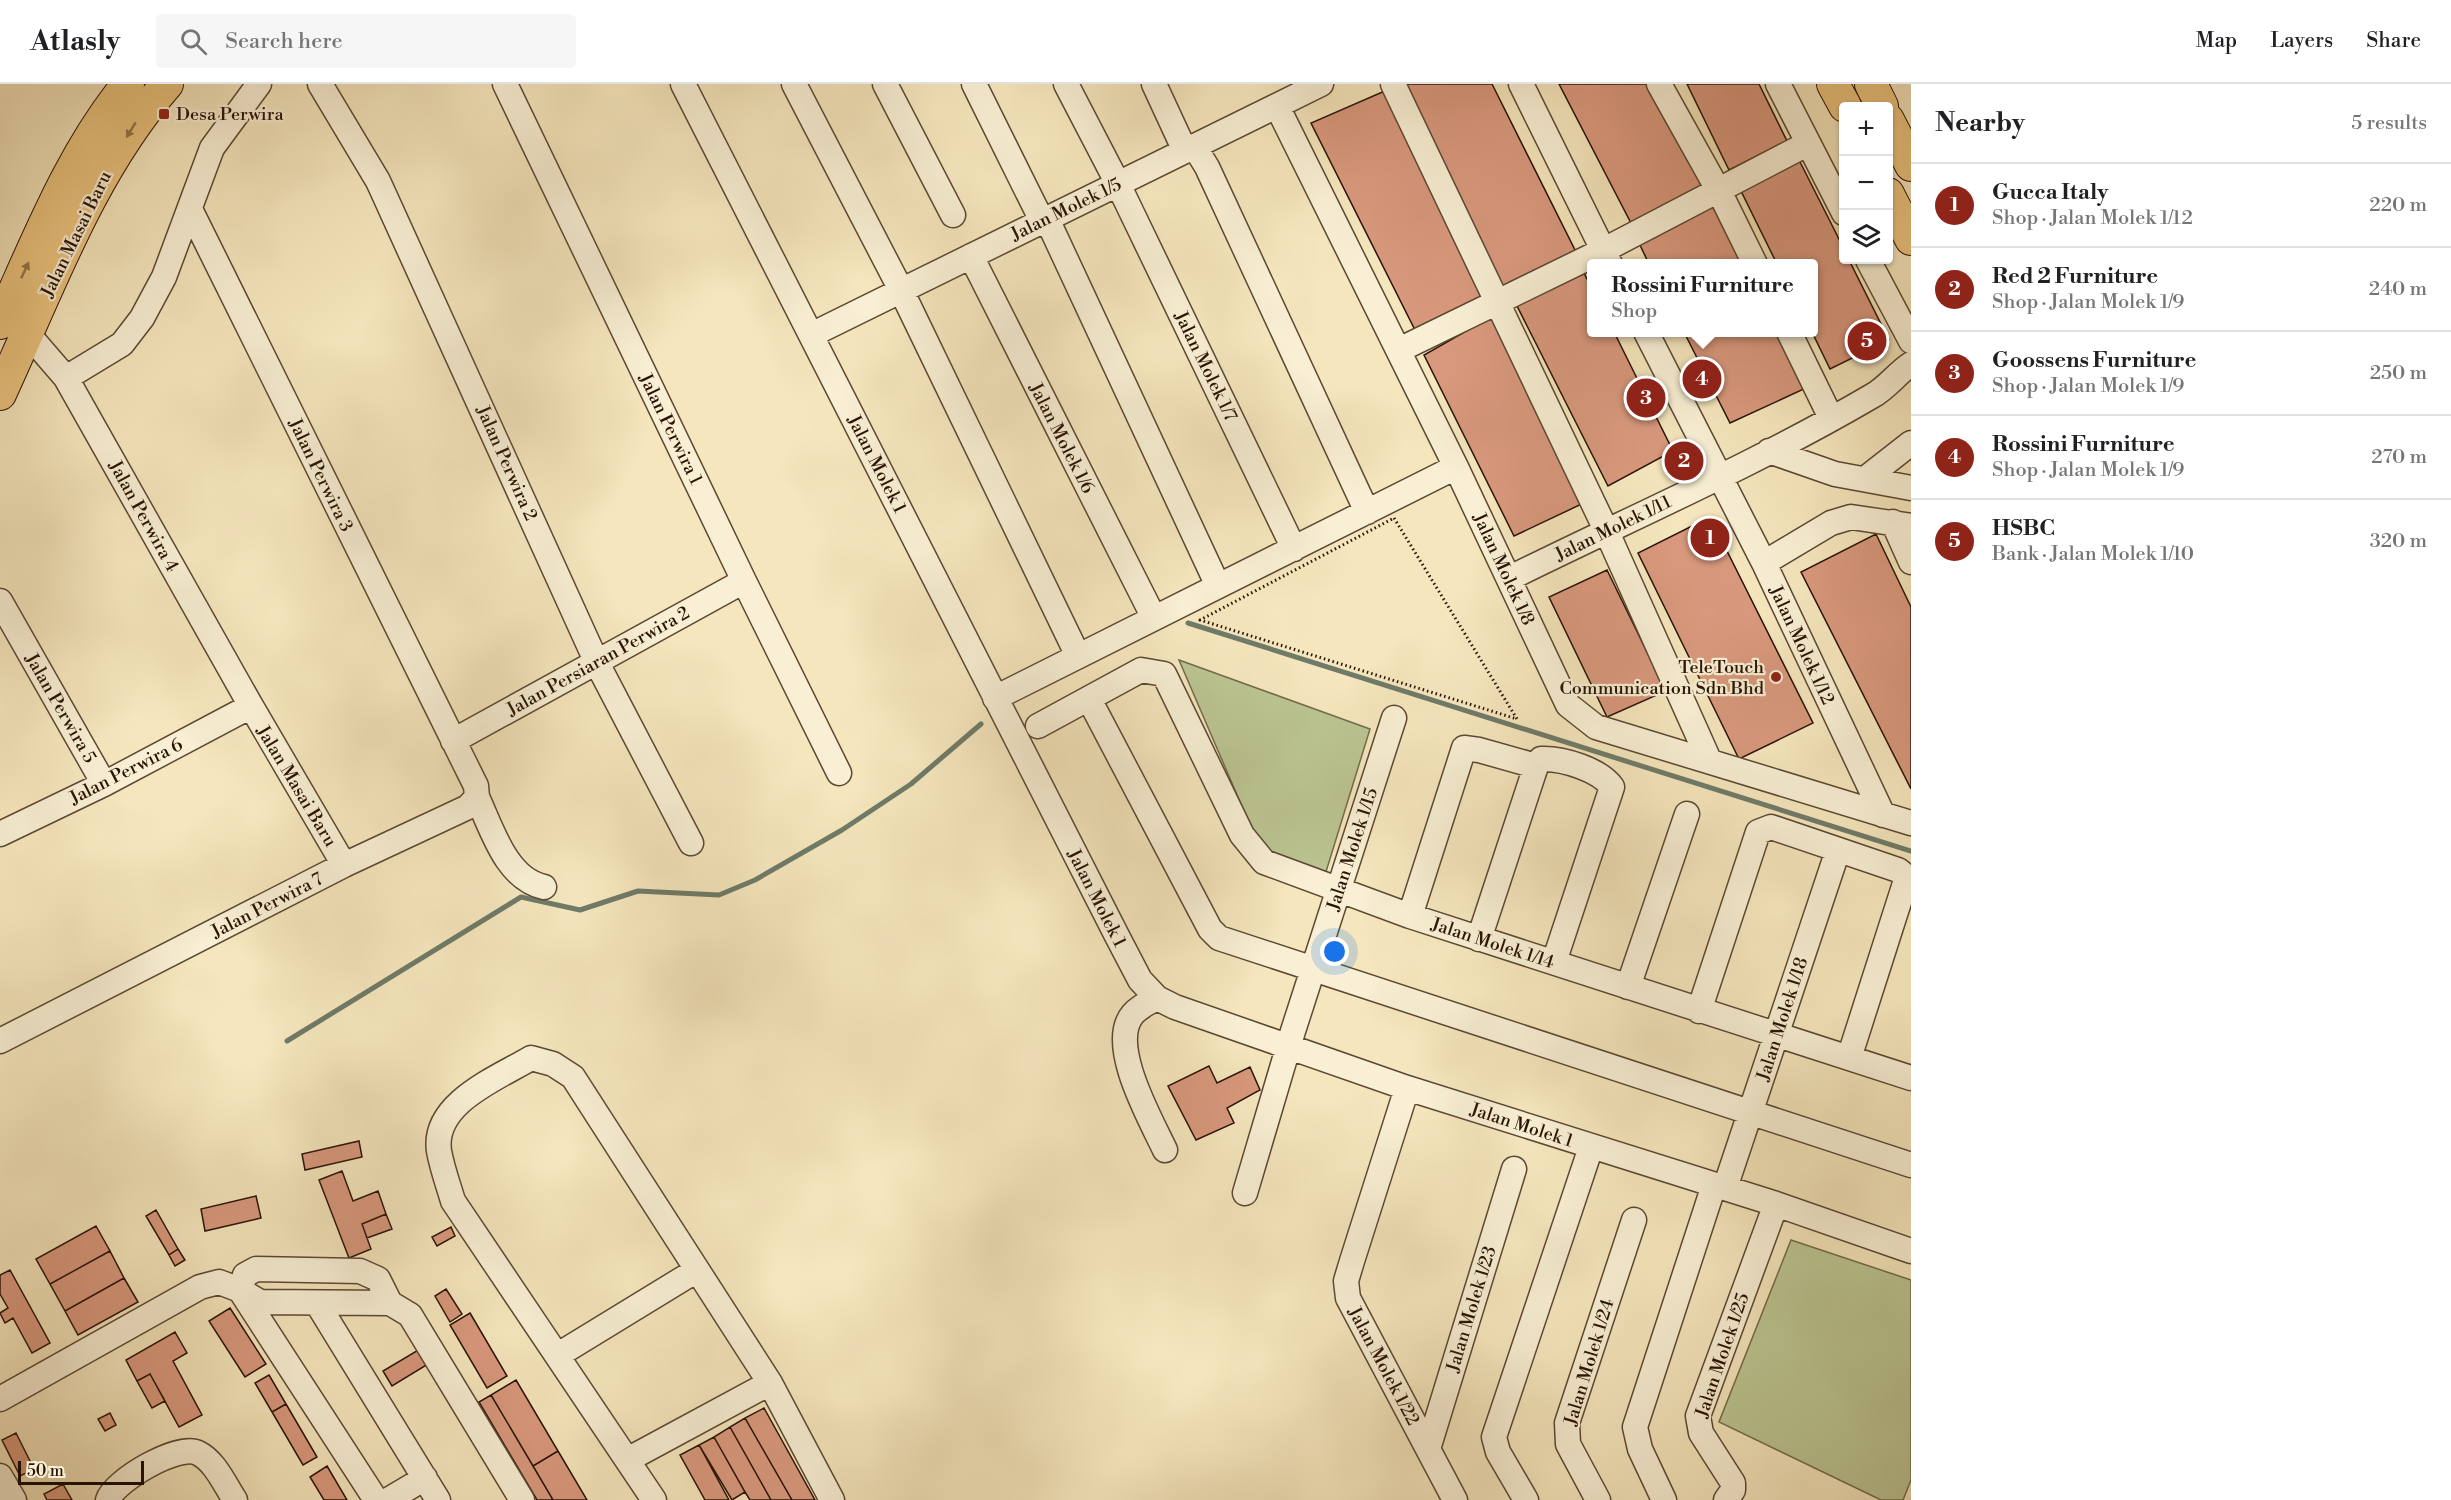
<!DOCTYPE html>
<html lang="en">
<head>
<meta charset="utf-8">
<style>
	:root { --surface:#fff; --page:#f6f6f6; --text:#202124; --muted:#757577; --line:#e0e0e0; --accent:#8f2418 }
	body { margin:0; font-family:"Libre Bodoni",serif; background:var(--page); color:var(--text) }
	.controls { position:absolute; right:18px; top:18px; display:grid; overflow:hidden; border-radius:6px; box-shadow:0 2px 4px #0004 }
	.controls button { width:54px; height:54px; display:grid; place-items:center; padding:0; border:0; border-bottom:2px solid var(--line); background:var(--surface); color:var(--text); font:30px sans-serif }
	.scale { position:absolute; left:18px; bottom:15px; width:126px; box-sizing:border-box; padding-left:6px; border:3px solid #291304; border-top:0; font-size:16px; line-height:21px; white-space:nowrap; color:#291304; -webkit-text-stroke:4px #f8efd4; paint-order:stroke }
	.you { position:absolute; left:1335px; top:868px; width:21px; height:21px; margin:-15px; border:4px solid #fff; border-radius:50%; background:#1a73e8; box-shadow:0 0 0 9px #1a73e833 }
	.badge { display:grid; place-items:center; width:39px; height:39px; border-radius:50%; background:var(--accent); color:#fff; font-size:20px; font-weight:700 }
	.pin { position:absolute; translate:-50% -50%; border:3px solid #fff; box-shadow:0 2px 6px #0006 }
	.popup { position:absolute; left:1587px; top:175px; width:231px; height:78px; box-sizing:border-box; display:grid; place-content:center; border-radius:6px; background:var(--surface); filter:drop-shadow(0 2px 4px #0005); font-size:20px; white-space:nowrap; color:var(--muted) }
	.popup b { font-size:22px; color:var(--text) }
	.popup::after { content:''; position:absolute; left:50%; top:100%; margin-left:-12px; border:12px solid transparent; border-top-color:var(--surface) }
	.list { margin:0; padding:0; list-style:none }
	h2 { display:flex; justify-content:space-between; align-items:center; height:78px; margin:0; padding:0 24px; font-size:26px }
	h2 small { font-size:20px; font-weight:400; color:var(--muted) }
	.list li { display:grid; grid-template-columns:39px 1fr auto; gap:18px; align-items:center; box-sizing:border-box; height:84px; padding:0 24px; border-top:2px solid var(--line) }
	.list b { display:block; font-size:22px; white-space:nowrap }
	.list p { margin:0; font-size:20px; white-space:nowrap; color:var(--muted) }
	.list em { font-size:20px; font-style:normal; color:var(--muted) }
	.icon { flex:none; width:33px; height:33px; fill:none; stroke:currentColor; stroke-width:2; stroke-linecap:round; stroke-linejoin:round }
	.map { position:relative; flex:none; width:1911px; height:1416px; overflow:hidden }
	header { display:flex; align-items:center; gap:36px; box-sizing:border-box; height:84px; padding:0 30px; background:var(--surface); border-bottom:2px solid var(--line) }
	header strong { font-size:28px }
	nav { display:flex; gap:33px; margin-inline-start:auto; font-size:21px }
	.search { width:420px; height:54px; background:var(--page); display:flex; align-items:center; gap:15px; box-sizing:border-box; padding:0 21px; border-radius:6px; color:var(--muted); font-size:22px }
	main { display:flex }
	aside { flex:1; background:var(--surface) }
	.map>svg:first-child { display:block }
	.green { fill:#bbc592; stroke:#726c4b; stroke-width:1.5 }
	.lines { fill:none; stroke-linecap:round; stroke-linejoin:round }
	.stream { stroke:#6f7b68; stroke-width:5 }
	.building { fill:#d8987d; stroke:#291304; stroke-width:1.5 }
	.minor-casing { stroke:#5c4832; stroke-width:27 }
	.major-casing { stroke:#291304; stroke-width:34 }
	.path { stroke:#291304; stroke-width:3; stroke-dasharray:1.5 3; stroke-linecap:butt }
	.minor { stroke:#f8efd4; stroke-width:24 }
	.major { stroke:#eac37e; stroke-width:32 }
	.oneway { fill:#937447 }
	.poi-dot { fill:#8f2418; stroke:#f8efd4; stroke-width:2 }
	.labels { text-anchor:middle; stroke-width:4.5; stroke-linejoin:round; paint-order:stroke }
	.poi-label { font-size:18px; fill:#291304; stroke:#f8efd4; text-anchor:start }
	.street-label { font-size:18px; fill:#291304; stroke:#f8efd4 }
</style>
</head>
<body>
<header>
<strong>Atlasly</strong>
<div class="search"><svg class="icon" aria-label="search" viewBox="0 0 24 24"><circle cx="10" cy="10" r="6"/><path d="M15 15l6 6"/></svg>Search here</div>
<nav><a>Map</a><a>Layers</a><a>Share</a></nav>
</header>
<main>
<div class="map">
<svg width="1911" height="1416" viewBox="0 0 1911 1416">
	<rect width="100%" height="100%" fill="#f5e6bd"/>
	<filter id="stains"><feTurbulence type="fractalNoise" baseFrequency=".00333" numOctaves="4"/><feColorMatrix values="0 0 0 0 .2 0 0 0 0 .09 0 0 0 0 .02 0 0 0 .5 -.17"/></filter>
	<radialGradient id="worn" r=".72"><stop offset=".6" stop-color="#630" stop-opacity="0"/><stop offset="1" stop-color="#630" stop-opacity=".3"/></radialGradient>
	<path class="green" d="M1179 576 1370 645 1325 791 1262 769Z
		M1791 1156 1911 1196V1396L1903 1416H1881L1719 1338Z"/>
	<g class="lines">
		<path class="stream" d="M1188 539 1911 767
			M287 957 521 813 580 826 638 807 719 811 755 796 842 746 911 700 981 640"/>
	</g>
	<path class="building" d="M1403 0H1492L1577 170 1504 206Z
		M1559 0H1652L1703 105 1632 141Z
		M1687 0H1759L1787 57 1729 86Z
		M1387 6 1488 214 1417 250 1311 39Z
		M1798 74 1844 165V176H1849L1889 256 1830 285 1812 248 1813 180H1777L1740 105Z
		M1712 118 1743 180H1649L1639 159Z
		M1582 185 1591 203V248H1614L1673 367 1608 402 1515 218Z
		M1496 230 1588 417 1514 452 1424 271Z
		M1684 248H1778L1806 304 1730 339Z
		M1710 433 1813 639 1739 675 1638 469Z
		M1876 450 1911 523V705L1801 488Z
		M1607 486 1666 607 1607 633 1549 513Z
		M1209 982 1217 999 1250 983 1260 1006 1227 1024 1234 1039 1196 1056 1168 1002Z
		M359 1057 362 1073 305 1086 302 1070Z
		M342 1087 353 1117 378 1107 386 1130 362 1140 371 1165 349 1174 319 1096Z
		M256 1112 261 1134 205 1147 201 1125Z
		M156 1126 178 1165 169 1171 146 1132Z
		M386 1130 392 1145 367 1154 362 1140Z
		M96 1142 110 1167 50 1200 36 1175Z
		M451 1143 455 1152 437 1162 432 1153Z
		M178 1165 185 1176 175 1182 169 1171Z
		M110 1167 124 1194 65 1227 50 1200Z
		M10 1186 50 1259 32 1269 13 1234 5 1239 0 1229 8 1224 0 1210V1191Z
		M124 1194 138 1218 78 1251 65 1227Z
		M446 1205 462 1230 450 1238 435 1212Z
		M230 1224 266 1280 245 1293 209 1237Z
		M470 1229 507 1292 487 1304 450 1241Z
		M175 1248 187 1269 173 1277 202 1331 179 1343 150 1290 137 1297 126 1276Z
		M425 1262 433 1277 392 1302 383 1287Z
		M150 1290 165 1317 152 1324 137 1297Z
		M269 1291 286 1320 272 1328 255 1299Z
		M516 1296 558 1367 533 1382 491 1311Z
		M491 1311 533 1382 553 1416H537L479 1318Z
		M286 1320 317 1373 303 1381 272 1328Z
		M764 1324 815 1416H792L745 1334Z
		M110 1329 116 1341 105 1347 98 1335Z
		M745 1334 792 1416H771L730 1343Z
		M730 1343 771 1416H750L745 1408 714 1353Z
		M16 1349 34 1385 20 1392 2 1356Z
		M714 1353 745 1408 732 1416 699 1361Z
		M699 1361 729 1416H705L680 1371Z
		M558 1367 587 1416H553L533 1382Z
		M327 1382 347 1416H324L310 1393Z
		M63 1400 72 1416H47L44 1410Z"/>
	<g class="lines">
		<g class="minor-casing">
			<path id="minor" d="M320 0 378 97 597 579 691 759
				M505 0 744 497 839 689
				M683 0 1116 850 1140 896 1157 914 1175 923 1407 1004 1776 1120 1911 1167
				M794 0 901 206 1078 572
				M885 0 953 131
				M974 0 1042 137
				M1066 0 1118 100 1294 465
				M1154 0 1185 67
				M1393 0 1606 446 1709 676
				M1521 0 1610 180
				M1659 0 1722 113 1755 180
				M1778 0 1844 129
				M1277 22 1456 383 1568 621 1596 643 1911 739
				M1194 62 1207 83 1367 428
				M1047 135 1218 502
				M971 172 1154 534
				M1868 176 1911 257
				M1646 248 1764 479 1883 731
				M1789 248 1831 334
				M28 250 66 294 251 622 344 781
				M811 251 1321 0
				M1399 266 1604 166 1807 60
				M66 294 122 260 142 234 164 193 212 64 259 0
				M1769 367 1835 390 1911 404
				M1865 395 1911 359
				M1893 438 1911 478
				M1764 479 1831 439 1851 433 1911 442
				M1510 494C1631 434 1756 380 1872 312 1887 304 1897 289 1911 280
				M0 517 104 700
				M995 614 1456 383
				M1089 615 1210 845 1219 854 1911 1081
				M1038 642 1141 586 1164 590 1242 751 1264 778 1410 832 1911 994
				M453 657 744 497
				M477 713C492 745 506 795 544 803
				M0 750 104 700 251 622
				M1410 832 1464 664 1479 666 1536 682
				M1479 855 1536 682 1541 675C1563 674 1600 686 1612 703L1554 878
				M1628 903 1687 730
				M1157 914C1149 918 1139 923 1133 930 1107 960 1151 1036 1165 1066
				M1699 927 1758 748 1771 743 1898 786 1907 793 1849 974
				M0 957 344 781 468 723 477 713 476 702 190 125
				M1407 1004 1352 1177 1346 1197 1348 1214 1455 1416
				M1725 1104 1838 766
				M1245 1109 1293 947 1394 634
				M317 1219 438 1416
				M558 1271 697 1186
				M0 1315 200 1203 219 1198 240 1206 260 1218 390 1219 410 1231 522 1416
				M1428 1365 1514 1085
				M629 1375 770 1299
				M0 1392 14 1416
				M108 1416C114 1397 178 1359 198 1369 215 1377 225 1401 235 1416
				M376 1416 240 1206 245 1191 256 1185 360 1187 378 1195 390 1219
				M388 1416 425 1394
				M654 1416 453 1117C448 1100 442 1084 439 1067 432 1019 498 994 531 974L553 980 573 993 770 1299 832 1416
				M1526 1416 1498 1368 1494 1353 1591 1063
				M1598 1416 1568 1360 1567 1339 1634 1136
				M1664 1416 1640 1365 1635 1343 1714 1101
				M1726 1416 1733 1406V1399L1701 1349 1698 1332 1776 1120"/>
		</g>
		<g class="major-casing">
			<path id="major" d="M1833 0 1845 22
				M1871 0 1882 22
				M1888 36 1911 81
				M1888 110 1911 155
				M0 239C37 158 71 69 128 0
				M0 310C49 204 90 88 167 0"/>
		</g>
		<path class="path" d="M1394 434 1517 635 1200 536Z"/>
		<use href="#minor" class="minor"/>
		<use href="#major" class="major"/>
	</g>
	<defs><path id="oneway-solid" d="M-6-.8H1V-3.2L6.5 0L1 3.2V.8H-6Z" transform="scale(1.5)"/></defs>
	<g class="oneway">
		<use href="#oneway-solid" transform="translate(131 46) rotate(121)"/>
		<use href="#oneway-solid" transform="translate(25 186) rotate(-65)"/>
	</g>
	<g class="poi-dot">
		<rect x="158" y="24" width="12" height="12" rx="3"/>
		<circle cx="1776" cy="593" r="6"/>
	</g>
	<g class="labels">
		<g class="poi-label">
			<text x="176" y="36">Desa Perwira</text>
			<text x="1764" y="589" text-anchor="end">TeleTouch<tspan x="1764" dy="21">Communication Sdn Bhd</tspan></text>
		</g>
		<g class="street-label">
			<text transform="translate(1066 125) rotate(-26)" y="6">Jalan Molek 1/5</text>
			<text transform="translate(76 150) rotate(-64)" y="6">Jalan Masai Baru</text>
			<text transform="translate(1206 282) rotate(64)" y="6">Jalan Molek 1/7</text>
			<text transform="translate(671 345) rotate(64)" y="6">Jalan Perwira 1</text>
			<text transform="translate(1062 354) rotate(63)" y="6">Jalan Molek 1/6</text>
			<text transform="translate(507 379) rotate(66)" y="6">Jalan Perwira 2</text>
			<text transform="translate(877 380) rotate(63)" y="6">Jalan Molek 1</text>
			<text transform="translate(321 391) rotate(64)" y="6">Jalan Perwira 3</text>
			<text transform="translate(144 432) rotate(61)" y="6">Jalan Perwira 4</text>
			<text transform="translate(1613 444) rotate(-26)" y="6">Jalan Molek 1/11</text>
			<text transform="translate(1504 485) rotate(65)" y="6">Jalan Molek 1/8</text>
			<text transform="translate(1802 561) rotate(65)" y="6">Jalan Molek 1/12</text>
			<text transform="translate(598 577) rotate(-29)" y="6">Jalan Persiaran Perwira 2</text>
			<text transform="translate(61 624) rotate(60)" y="6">Jalan Perwira 5</text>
			<text transform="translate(126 687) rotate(-27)" y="6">Jalan Perwira 6</text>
			<text transform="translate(297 702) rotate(59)" y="6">Jalan Masai Baru</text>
			<text transform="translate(1352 765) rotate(-72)" y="6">Jalan Molek 1/15</text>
			<text transform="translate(1097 814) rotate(63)" y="6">Jalan Molek 1</text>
			<text transform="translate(267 821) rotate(-27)" y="6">Jalan Perwira 7</text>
			<text transform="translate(1493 859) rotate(18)" y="6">Jalan Molek 1/14</text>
			<text transform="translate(1782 935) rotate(-72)" y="6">Jalan Molek 1/18</text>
			<text transform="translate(1522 1041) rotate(18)" y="6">Jalan Molek 1</text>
			<text transform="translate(1471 1225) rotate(-73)" y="6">Jalan Molek 1/23</text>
			<text transform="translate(1722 1271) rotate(-71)" y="6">Jalan Molek 1/25</text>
			<text transform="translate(1589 1278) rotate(-73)" y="6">Jalan Molek 1/24</text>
			<text transform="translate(1384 1282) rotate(62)" y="6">Jalan Molek 1/22</text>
		</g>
	</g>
	<rect width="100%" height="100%" filter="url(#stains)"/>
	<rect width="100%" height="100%" fill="url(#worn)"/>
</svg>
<div class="controls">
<button>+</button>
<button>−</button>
<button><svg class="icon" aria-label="layers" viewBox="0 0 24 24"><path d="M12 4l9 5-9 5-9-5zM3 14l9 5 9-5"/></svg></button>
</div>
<div class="scale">50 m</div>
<div class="you"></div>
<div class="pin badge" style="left:1710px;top:454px">1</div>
<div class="pin badge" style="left:1684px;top:377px">2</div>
<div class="pin badge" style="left:1646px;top:314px">3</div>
<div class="pin badge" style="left:1702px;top:295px">4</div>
<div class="popup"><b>Rossini Furniture</b>Shop</div>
<div class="pin badge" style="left:1867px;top:257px">5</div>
</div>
<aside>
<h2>Nearby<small>5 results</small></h2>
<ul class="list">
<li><span class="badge">1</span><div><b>Gucca Italy</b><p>Shop · Jalan Molek 1/12</p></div><em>220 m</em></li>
<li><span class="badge">2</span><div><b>Red 2 Furniture</b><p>Shop · Jalan Molek 1/9</p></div><em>240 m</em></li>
<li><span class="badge">3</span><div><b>Goossens Furniture</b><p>Shop · Jalan Molek 1/9</p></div><em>250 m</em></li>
<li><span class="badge">4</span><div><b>Rossini Furniture</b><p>Shop · Jalan Molek 1/9</p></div><em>270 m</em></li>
<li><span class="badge">5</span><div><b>HSBC</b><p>Bank · Jalan Molek 1/10</p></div><em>320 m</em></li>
</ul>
</aside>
</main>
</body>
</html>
